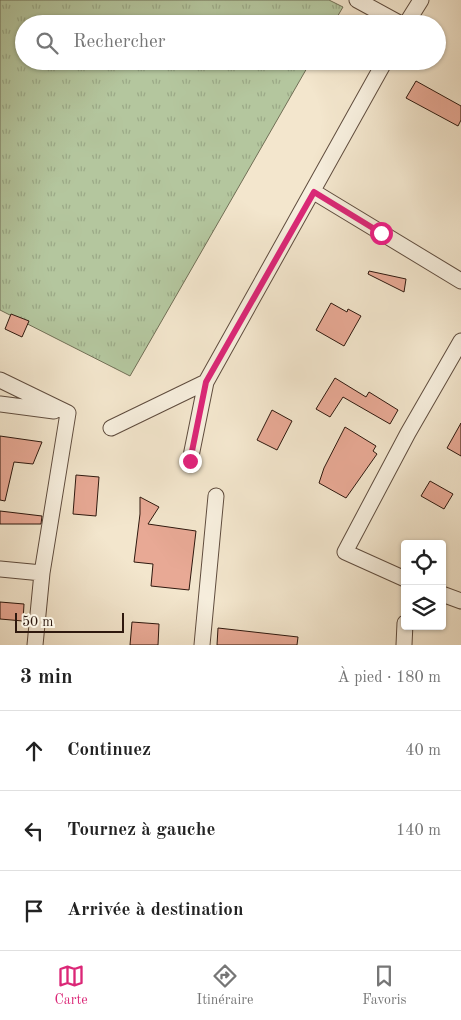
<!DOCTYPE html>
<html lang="fr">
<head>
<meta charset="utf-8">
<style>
	:root { --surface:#fff; --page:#f6f6f6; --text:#222; --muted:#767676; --line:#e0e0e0; --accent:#db2777 }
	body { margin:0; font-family:"Old Standard TT",serif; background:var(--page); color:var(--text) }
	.controls { position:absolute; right:15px; bottom:15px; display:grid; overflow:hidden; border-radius:5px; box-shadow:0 1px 4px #0004 }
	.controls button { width:45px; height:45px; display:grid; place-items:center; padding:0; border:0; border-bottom:1px solid var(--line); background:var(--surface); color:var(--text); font:25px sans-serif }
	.scale { position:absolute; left:15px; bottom:12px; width:109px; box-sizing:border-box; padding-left:5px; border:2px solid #2e180e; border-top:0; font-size:14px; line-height:18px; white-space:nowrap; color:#2e180e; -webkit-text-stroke:4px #f7efde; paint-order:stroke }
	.stop { position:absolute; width:15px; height:15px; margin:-11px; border:4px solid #db2777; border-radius:50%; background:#fff }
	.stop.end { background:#db2777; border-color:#fff; box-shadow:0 1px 5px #0008 }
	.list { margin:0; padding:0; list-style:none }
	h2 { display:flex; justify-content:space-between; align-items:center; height:65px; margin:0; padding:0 20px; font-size:21px }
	h2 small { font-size:16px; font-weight:400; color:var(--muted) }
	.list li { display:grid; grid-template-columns:32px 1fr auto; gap:15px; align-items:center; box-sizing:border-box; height:80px; padding:0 20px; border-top:1px solid var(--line) }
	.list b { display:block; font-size:19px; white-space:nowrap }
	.list em { font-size:16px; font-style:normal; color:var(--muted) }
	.icon { flex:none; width:28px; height:28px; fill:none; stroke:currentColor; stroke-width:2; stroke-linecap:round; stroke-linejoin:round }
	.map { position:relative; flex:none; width:461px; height:645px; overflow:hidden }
	.search { position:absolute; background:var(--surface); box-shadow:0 1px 4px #0004; left:15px; right:15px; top:15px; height:55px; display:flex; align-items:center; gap:12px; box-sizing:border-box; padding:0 18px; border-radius:28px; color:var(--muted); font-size:19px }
	.sheet { height:305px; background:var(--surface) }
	nav { display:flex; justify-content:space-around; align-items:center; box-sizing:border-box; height:70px; border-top:1px solid var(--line); background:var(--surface); font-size:14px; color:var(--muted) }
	nav a { display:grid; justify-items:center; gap:2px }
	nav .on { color:var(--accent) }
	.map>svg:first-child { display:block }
	.park { fill:url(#park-tufts); stroke:#716f56 }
	.building { fill:#e8a995; stroke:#2e180e }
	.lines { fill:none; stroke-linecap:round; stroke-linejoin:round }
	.minor-casing { stroke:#5f4c3e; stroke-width:17 }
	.minor { stroke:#f7efde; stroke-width:15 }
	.route { stroke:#db2777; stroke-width:6 }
</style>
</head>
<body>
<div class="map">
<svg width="461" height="645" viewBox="0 0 461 645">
	<defs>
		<pattern id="park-tufts" width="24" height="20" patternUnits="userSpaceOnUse" patternTransform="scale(1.25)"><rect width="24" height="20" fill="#b4c69e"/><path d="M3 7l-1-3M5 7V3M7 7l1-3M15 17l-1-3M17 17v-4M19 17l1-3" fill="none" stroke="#9ba987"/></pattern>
	</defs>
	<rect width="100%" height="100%" fill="#f3e6cd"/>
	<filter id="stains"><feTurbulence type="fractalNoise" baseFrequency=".004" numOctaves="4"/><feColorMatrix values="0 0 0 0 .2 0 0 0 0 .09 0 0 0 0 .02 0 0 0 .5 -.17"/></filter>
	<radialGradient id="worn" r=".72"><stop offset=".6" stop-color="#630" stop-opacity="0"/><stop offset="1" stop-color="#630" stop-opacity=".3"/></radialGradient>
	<path class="park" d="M0 0H329L343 7 333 24H24V61H311L130 376 0 310Z"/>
	<path class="building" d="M416 81 461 106V120L458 126 406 98Z
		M369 271 406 279 404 292 368 274Z
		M331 303 347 312 348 309 361 316 344 346 316 330Z
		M11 314 29 321 22 337 5 329Z
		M335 378 366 397 369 392 398 410 390 424 343 397 330 417 316 409Z
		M272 410 292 421 277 450 257 440Z
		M461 423V456L447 448Z
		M345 427 376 446 373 451 377 454 346 498 319 483 324 468Z
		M0 436 42 442 33 464 14 462 5 501 0 500Z
		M76 475 99 477 96 516 73 514Z
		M430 481 453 494 444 509 421 496Z
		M140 497 159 507 148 524 196 531 189 590 151 586 153 564 134 562 140 514Z
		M0 511 42 516 41 524H0Z
		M0 602 24 604 23 621 0 619Z
		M132 622 159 624 158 645H130Z
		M218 628 298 637 297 645H217Z"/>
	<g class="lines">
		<g class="minor-casing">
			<path id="minor" d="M357 0 401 24
				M406 24 421 0
				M314 192 461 281
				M0 380 68 413
				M0 404 54 411
				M111 428 206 382
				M190 461 206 382 385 61
				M0 569 42 573
				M405 579 345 552 408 433 461 341
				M442 594 461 601
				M35 645 42 573 68 413
				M202 645 216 496
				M404 645 405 623"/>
		</g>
		<use href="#minor" class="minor"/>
	</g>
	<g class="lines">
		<path class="route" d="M190 461 206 382 314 192 381 233"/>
	</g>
	<rect width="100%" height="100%" filter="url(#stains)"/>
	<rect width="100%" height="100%" fill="url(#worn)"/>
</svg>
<div class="controls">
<button><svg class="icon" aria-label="locate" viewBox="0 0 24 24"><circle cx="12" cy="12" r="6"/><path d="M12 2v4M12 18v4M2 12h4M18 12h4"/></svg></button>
<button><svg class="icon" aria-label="layers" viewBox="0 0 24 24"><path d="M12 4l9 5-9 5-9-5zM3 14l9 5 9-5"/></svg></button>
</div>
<div class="scale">50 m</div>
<div class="stop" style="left:381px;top:233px"></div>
<div class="stop end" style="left:190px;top:461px"></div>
<div class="search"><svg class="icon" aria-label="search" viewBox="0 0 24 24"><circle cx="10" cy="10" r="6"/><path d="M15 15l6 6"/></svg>Rechercher</div>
</div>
<section class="sheet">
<h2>3 min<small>À pied · 180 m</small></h2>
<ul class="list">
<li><svg class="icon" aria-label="ahead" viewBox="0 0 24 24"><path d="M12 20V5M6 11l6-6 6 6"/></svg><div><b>Continuez</b></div><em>40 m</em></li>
<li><svg class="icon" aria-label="left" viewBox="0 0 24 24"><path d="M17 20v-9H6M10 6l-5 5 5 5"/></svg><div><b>Tournez à gauche</b></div><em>140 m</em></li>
<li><svg class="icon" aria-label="arrive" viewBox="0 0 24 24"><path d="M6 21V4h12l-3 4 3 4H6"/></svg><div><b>Arrivée à destination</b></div></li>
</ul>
</section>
<nav>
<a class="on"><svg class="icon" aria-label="map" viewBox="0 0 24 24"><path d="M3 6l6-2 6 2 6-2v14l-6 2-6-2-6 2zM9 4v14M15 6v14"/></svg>Carte</a>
<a><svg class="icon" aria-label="directions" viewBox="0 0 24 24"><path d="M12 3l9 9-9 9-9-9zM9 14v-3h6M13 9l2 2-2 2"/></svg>Itinéraire</a>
<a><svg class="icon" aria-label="saved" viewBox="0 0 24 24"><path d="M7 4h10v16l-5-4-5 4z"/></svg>Favoris</a>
</nav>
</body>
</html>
